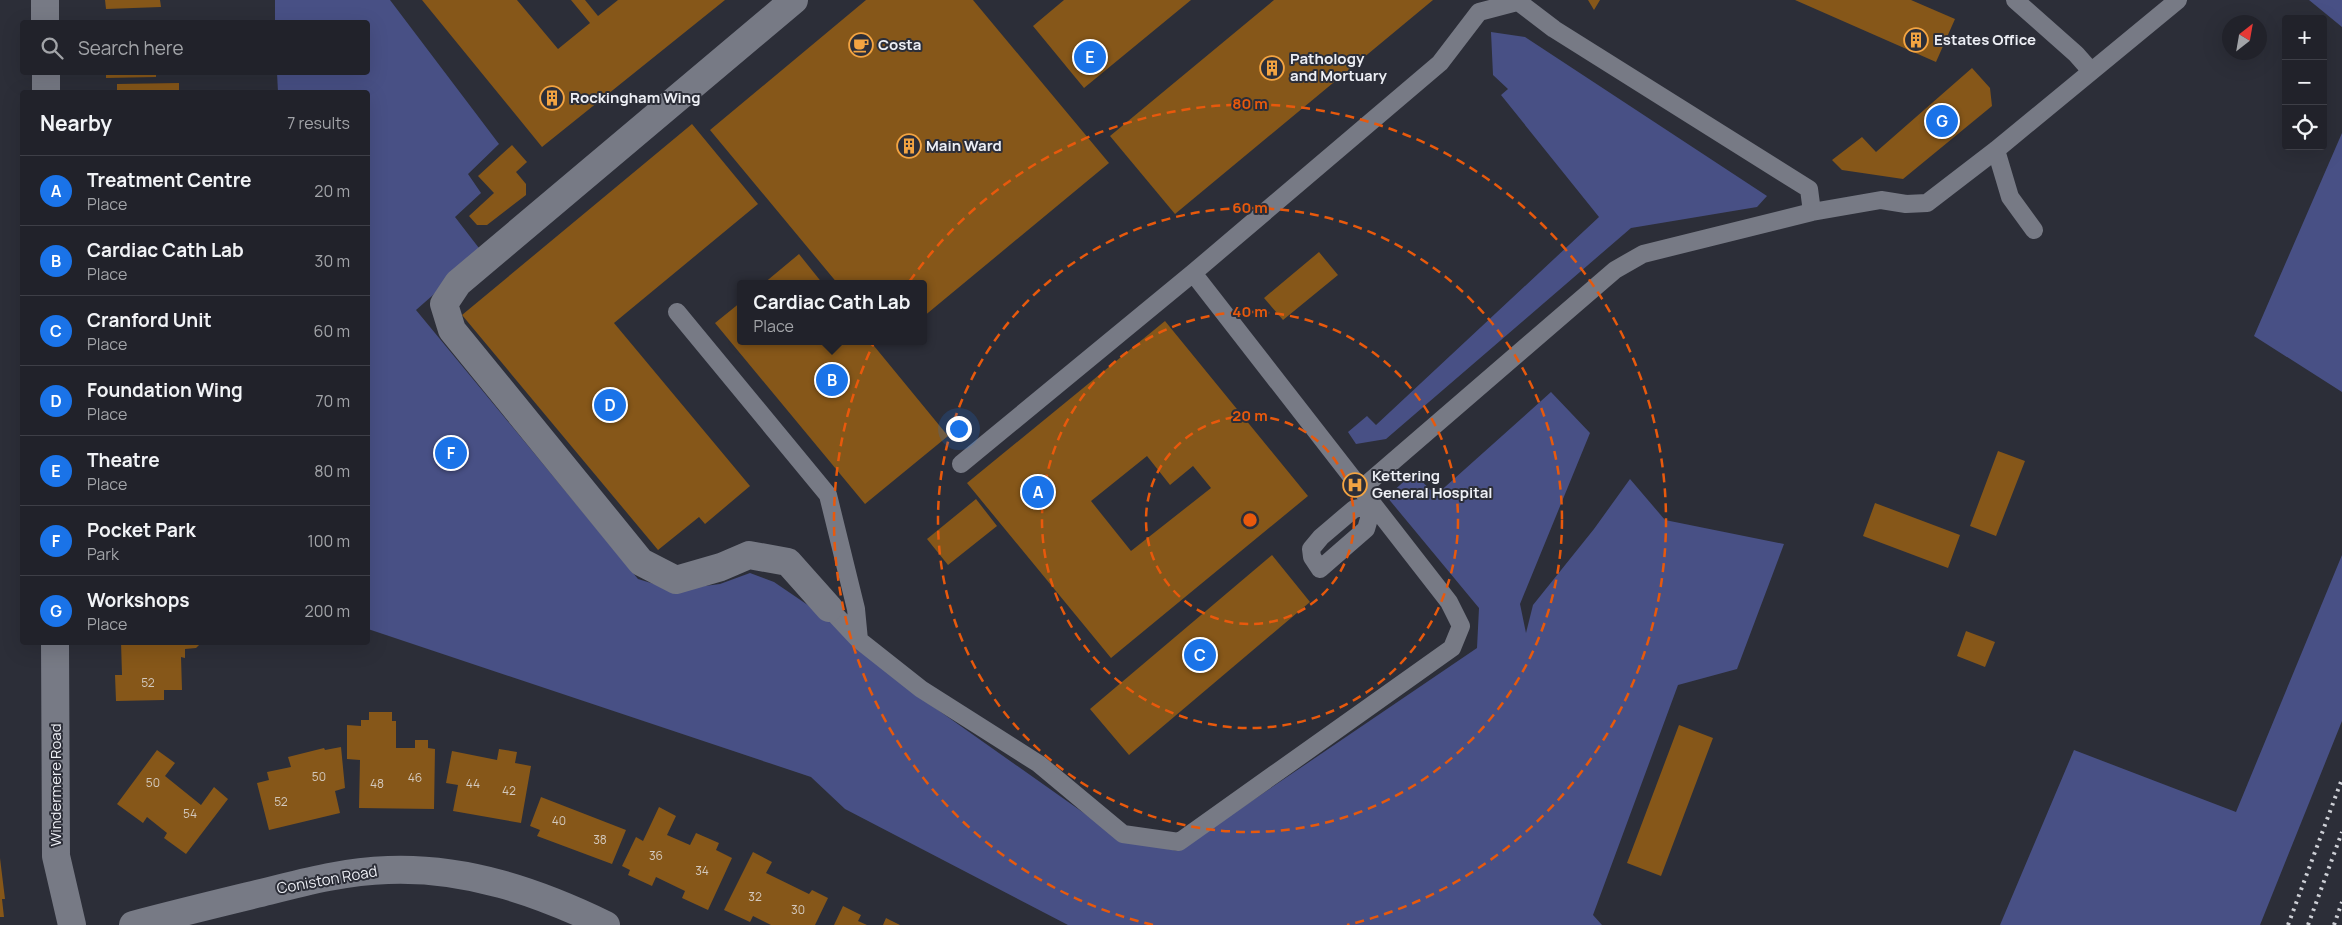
<!DOCTYPE html>
<html lang="en">
<head>
<meta charset="utf-8">
<style>
	:root { --surface:#21222a; --page:#292a32; --text:#f1f3f6; --muted:#a2a4a8; --line:#3e3f47; --accent:#1a73e8 }
	body { margin:0; font-family:Manrope,sans-serif; background:var(--page); color:var(--text) }
	.controls { position:absolute; right:15px; top:15px; display:grid; overflow:hidden; border-radius:5px; box-shadow:0 5px 20px #0002 }
	.controls button { width:45px; height:45px; display:grid; place-items:center; padding:0; border:0; border-bottom:1px solid var(--line); background:var(--surface); color:var(--text); font:25px sans-serif }
	.compass { position:absolute; left:2222px; top:15px; width:45px; height:45px; border-radius:50%; background:var(--surface); box-shadow:0 5px 20px #0002; rotate:31deg }
	.you { position:absolute; left:958px; top:428px; width:18px; height:18px; margin:-12px; border:4px solid #fff; border-radius:50%; background:#1a73e8; box-shadow:0 0 0 8px #1a73e833 }
	.badge { display:grid; place-items:center; width:32px; height:32px; border-radius:50%; background:var(--accent); color:#fff; font-size:16px; font-weight:700 }
	.pin { position:absolute; translate:-50% -50%; border:2px solid #fff; box-shadow:0 1px 5px #0006 }
	.popup { position:absolute; left:737px; top:280px; width:190px; height:65px; box-sizing:border-box; display:grid; place-content:center; border-radius:5px; background:var(--surface); filter:drop-shadow(0 1px 4px #0005); font-size:16px; white-space:nowrap; color:var(--muted) }
	.popup b { font-size:19px; color:var(--text) }
	.popup::after { content:''; position:absolute; left:50%; top:100%; margin-left:-10px; border:10px solid transparent; border-top-color:var(--surface) }
	.list { margin:0; padding:0; list-style:none }
	h2 { display:flex; justify-content:space-between; align-items:center; height:65px; margin:0; padding:0 20px; font-size:21px }
	h2 small { font-size:16px; font-weight:400; color:var(--muted) }
	.list li { display:grid; grid-template-columns:32px 1fr auto; gap:15px; align-items:center; box-sizing:border-box; height:70px; padding:0 20px; border-top:1px solid var(--line) }
	.list b { display:block; font-size:19px; white-space:nowrap }
	.list p { margin:0; font-size:16px; white-space:nowrap; color:var(--muted) }
	.list em { font-size:16px; font-style:normal; color:var(--muted) }
	.icon { flex:none; width:28px; height:28px; fill:none; stroke:currentColor; stroke-width:2; stroke-linecap:round; stroke-linejoin:round }
	.map { position:relative; flex:none; width:2342px; height:925px; overflow:hidden }
	.search { position:absolute; background:var(--surface); box-shadow:0 5px 20px #0002; left:20px; top:20px; width:350px; height:55px; display:flex; align-items:center; gap:12px; box-sizing:border-box; padding:0 18px; border-radius:5px; color:var(--muted); font-size:19px }
	.panel { position:absolute; background:var(--surface); box-shadow:0 5px 20px #0002; left:20px; top:90px; width:350px; height:555px; border-radius:5px }
	.map>svg:first-child { display:block }
	.green { fill:#485085 }
	.building { fill:#865719; fill-rule:evenodd }
	.lines { fill:none; stroke-linecap:round; stroke-linejoin:round }
	.lane { stroke:#777a85; stroke-width:18 }
	.street { stroke:#777a85; stroke-width:28 }
	.rail { stroke:#cdcfd5; stroke-width:4; stroke-dasharray:2.5 5; stroke-linecap:butt }
	.ring { fill:none; stroke:#e8590c; stroke-width:2.5; stroke-dasharray:9 6 }
	.labels { text-anchor:middle; stroke-width:4; stroke-linejoin:round; paint-order:stroke }
	.number-label { font-size:12px; fill:#d3c9be }
	.poi-label { font-size:15px; font-weight:bold; fill:#edeff5; stroke:#2c2e38; text-anchor:start }
	.street-label { font-size:15px; fill:#edeff5; stroke:#2c2e38 }
	.centre { fill:#e8590c; stroke:#2c2e38; stroke-width:2.5 }
	.ring-label { font-size:15px; text-anchor:middle; font-weight:bold; fill:#e8590c; stroke:#2c2e38; stroke-width:4; stroke-linejoin:round; paint-order:stroke }
</style>
</head>
<body>
<div class="map">
<svg width="2342" height="925" viewBox="0 0 2342 925">
	<rect width="100%" height="100%" fill="#2c2e38"/>
	<path class="green" d="M275 0H390L499 144 468 174 481 193 455 217 482 252 416 310 638 579 674 590 720 584 750 573 774 582 821 614 921 698 1122 840 1178 851 1477 648 1479 608 1387 497 1413 473 1436 495 1551 392 1590 433 1520 604 1526 633 1533 605 1594 529 1630 479 1665 520 1784 544 1737 669 1678 685 1593 915 1602 925H1068L845 809 811 777 368 629V92H278L277 73 368 72V22H275Z
		M2309 0H2342V27Z
		M1491 32 1525 37 1767 196 1757 207 1631 228 1386 439 1356 444 1348 432 1367 416 1376 425 1599 217 1501 95 1508 89 1493 75Z
		M2342 133V392L2254 336Z
		M2342 555V721L2260 925H2000L2074 750 2236 812Z"/>
	<path class="building" d="M105 0H160L161 7 106 9Z
		M422 0H517L558 49 590 23 571 0H585L598 16 618 0H725L542 147Z
		M866 0H973L1109 163 923 317V284H838L710 130Z
		M1064 0H1191L1084 88 1033 26Z
		M1274 0H1433L1175 214 1110 136Z
		M1588 0H1600L1594 10Z
		M1795 0H1911L1955 19 1936 62Z
		M1972 68 1990 88 1992 106 1903 179 1842 170 1832 160 1862 137 1876 152Z
		M106 72H156V77L106 78Z
		M179 83V92H117V84Z
		M692 124 758 204 614 323 750 486 705 524 699 517 658 550 462 315Z
		M512 145 527 162 516 172 526 184V195L487 225H477L469 216 494 193 478 176Z
		M1319 252 1338 275 1283 320 1264 298Z
		M799 254 823 284H763Z
		M741 302V341H870L948 436 865 504 715 323Z
		M1165 321 1308 496 1111 658 967 483ZM1147 456 1170 485 1193 466 1211 488 1131 551 1091 501Z
		M1998 451 2025 461 1996 536 1970 526Z
		M976 499 997 526 948 565 927 539Z
		M1875 503 1960 535 1948 568 1863 536Z
		M1272 555 1310 602 1129 755 1090 709Z
		M1966 631 1995 642 1985 667 1957 656Z
		M121 642H202L196 648 185 649V658L181 657 182 690H164V700L116 701 115 675H122Z
		M369 712H392V721H396V748H415V740H428V748L435 749 434 809 359 808 360 760 347 759V725L361 726V720H369Z
		M1679 725 1713 738 1661 876 1627 863Z
		M341 747 345 788 335 791 340 813 269 830 257 783 269 780 267 772 291 767 288 757 324 748 325 750Z
		M499 749 517 752 515 763 531 766 521 823 453 811 458 785 446 783 452 751 497 760Z
		M157 750 175 763 165 776 201 805 214 787 228 799 186 854 164 838 167 833 147 817 143 823 117 804Z
		M541 797 626 830 612 864 537 836 540 830 530 826Z
		M659 807 676 816 667 835 690 845 696 833 719 843 716 850 732 858 708 910 682 898 685 891 656 877 652 886 628 875 630 870 622 866 636 837 643 841Z
		M753 852 772 862 766 873 809 894 812 890 828 898 815 925H771L753 916 750 922 724 910Z
		M0 858 5 899H2L4 917H0Z
		M843 906 861 915 858 921 867 925H834Z
		M886 918 900 925H883Z"/>
	<g class="lines">
		<path class="lane" d="M1516 0 1554 29 1809 189 1812 212
			M2015 0 2076 54 2091 71
			M1996 150 2010 197 2034 230
			M677 312 828 495 856 609 859 640
			M961 464 1193 273 1440 63 1479 12 1517 2
			M1361 489 1615 270 1643 254 1812 212 1881 200 1906 204 1927 203 1996 150 2178 0
			M1373 505 1366 529 1320 569 1312 557 1311 549 1321 537 1354 509Z
			M829 608 859 640 921 689 1039 764 1123 834 1179 842 1452 648 1461 626 1449 602 1193 273"/>
		<path class="street" d="M45 0V22
			M794 0 458 283 444 304 452 330 641 562 676 580 721 567 749 555 788 562 829 608
			M46 72V92
			M55 642 56 856 72 925
			M133 925C178 913 224 902 269 891 308 881 348 871 388 870 466 867 538 892 606 925"/>
		<path class="rail" d="M2288 925 2342 779
			M2308 925 2342 832
			M2334 925 2342 902"/>
	</g>
	<g class="ring">
		<circle cx="1250" cy="520" r="104"/>
		<circle cx="1250" cy="520" r="208"/>
		<circle cx="1250" cy="520" r="312"/>
		<path d="M1153 925A416 416 0 1 1 1347 925"/>
	</g>
	<defs>
		<g id="building-ring" transform="scale(1.25)"><circle r="9.5" fill="#2c2e38" stroke="#f3a442" stroke-width="1.5"/><path d="M-4-6H4V6H1V3H-1V6H-4ZM-2.5-4.3h1.7v1.8h-1.7ZM.8-4.3h1.7v1.8H.8ZM-2.5-1h1.7V.8h-1.7ZM.8-1h1.7V.8H.8Z" fill="#f3a442"/></g>
		<g id="cafe-ring" transform="scale(1.25)"><circle r="9.5" fill="#2c2e38" stroke="#f3a442" stroke-width="1.5"/><path d="M-5.5-4.5H6V0H3Q3 3.5 0 3.5H-2.5Q-5.5 3.5-5.5 0ZM3-3.2v2h1.7v-2ZM-6 4.5H4V6H-6Z" fill="#f3a442"/></g>
		<g id="hospital-ring" transform="scale(1.25)"><circle r="9.5" fill="#2c2e38" stroke="#f3a442" stroke-width="1.5"/><path d="M-5-5h3v3.5h4V-5h3V5h-3V1.5h-4V5h-3Z" fill="#f3a442"/></g>
	</defs>
	<g fill-rule="evenodd">
		<use href="#building-ring" x="1916" y="40"/>
		<use href="#cafe-ring" x="861" y="45"/>
		<use href="#building-ring" x="1272" y="68"/>
		<use href="#building-ring" x="552" y="98"/>
		<use href="#building-ring" x="909" y="146"/>
		<use href="#hospital-ring" x="1355" y="485"/>
	</g>
	<g class="labels">
		<g class="number-label">
			<text x="148" y="687">52</text>
			<text x="319" y="781">50</text>
			<text x="415" y="782">46</text>
			<text x="153" y="787">50</text>
			<text x="377" y="788">48</text>
			<text x="473" y="788">44</text>
			<text x="509" y="795">42</text>
			<text x="281" y="806">52</text>
			<text x="190" y="818">54</text>
			<text x="559" y="825">40</text>
			<text x="600" y="844">38</text>
			<text x="656" y="860">36</text>
			<text x="702" y="875">34</text>
			<text x="755" y="901">32</text>
			<text x="798" y="914">30</text>
		</g>
		<g class="poi-label">
			<text x="1934" y="45">Estates Office</text>
			<text x="878" y="50">Costa</text>
			<text x="1290" y="64">Pathology<tspan x="1290" dy="17">and Mortuary</tspan></text>
			<text x="570" y="103">Rockingham Wing</text>
			<text x="926" y="151">Main Ward</text>
			<text x="1372" y="481">Kettering<tspan x="1372" dy="17">General Hospital</tspan></text>
		</g>
		<g class="street-label">
			<text transform="translate(56 785) rotate(-90)" y="5">Windermere Road</text>
			<text transform="translate(327 880) rotate(-10)" y="5">Coniston Road</text>
		</g>
	</g>
	<circle cx="1250" cy="520" r="8" class="centre"/>
	<g class="ring-label">
		<text x="1250" y="109">80 m</text>
		<text x="1250" y="213">60 m</text>
		<text x="1250" y="317">40 m</text>
		<text x="1250" y="421">20 m</text>
	</g>
</svg>
<div class="controls">
<button>+</button>
<button>−</button>
<button><svg class="icon" aria-label="locate" viewBox="0 0 24 24"><circle cx="12" cy="12" r="6"/><path d="M12 2v4M12 18v4M2 12h4M18 12h4"/></svg></button>
</div>
<svg class="compass" viewBox="-18 -18 36 36"><path d="M0-13l5 13h-10z" fill="#e53935"/><path d="M0 13l5-13h-10z" fill="#a2a4a8"/></svg>
<div class="you"></div>
<div class="pin badge" style="left:1038px;top:492px">A</div>
<div class="pin badge" style="left:832px;top:380px">B</div>
<div class="popup"><b>Cardiac Cath Lab</b>Place</div>
<div class="pin badge" style="left:1200px;top:655px">C</div>
<div class="pin badge" style="left:610px;top:405px">D</div>
<div class="pin badge" style="left:1090px;top:57px">E</div>
<div class="pin badge" style="left:451px;top:453px">F</div>
<div class="pin badge" style="left:1942px;top:121px">G</div>
<div class="search"><svg class="icon" aria-label="search" viewBox="0 0 24 24"><circle cx="10" cy="10" r="6"/><path d="M15 15l6 6"/></svg>Search here</div>
<section class="panel">
<h2>Nearby<small>7 results</small></h2>
<ul class="list">
<li><span class="badge">A</span><div><b>Treatment Centre</b><p>Place</p></div><em>20 m</em></li>
<li><span class="badge">B</span><div><b>Cardiac Cath Lab</b><p>Place</p></div><em>30 m</em></li>
<li><span class="badge">C</span><div><b>Cranford Unit</b><p>Place</p></div><em>60 m</em></li>
<li><span class="badge">D</span><div><b>Foundation Wing</b><p>Place</p></div><em>70 m</em></li>
<li><span class="badge">E</span><div><b>Theatre</b><p>Place</p></div><em>80 m</em></li>
<li><span class="badge">F</span><div><b>Pocket Park</b><p>Park</p></div><em>100 m</em></li>
<li><span class="badge">G</span><div><b>Workshops</b><p>Place</p></div><em>200 m</em></li>
</ul>
</section>
</div>
</body>
</html>
